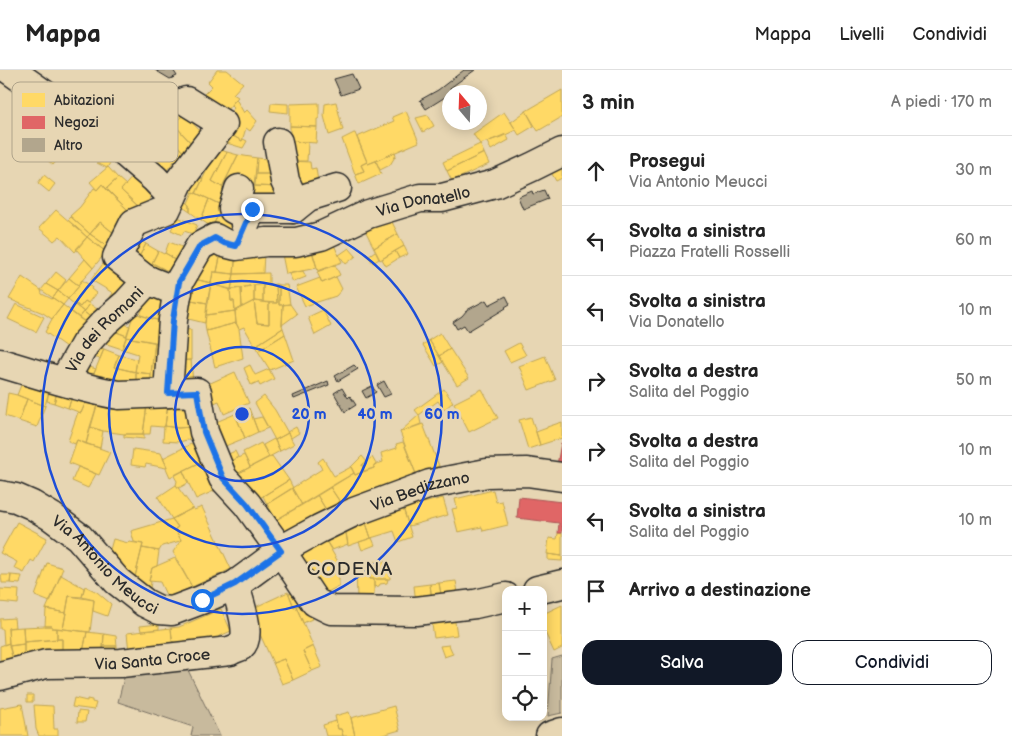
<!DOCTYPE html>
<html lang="it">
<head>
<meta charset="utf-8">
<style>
	:root { --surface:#fff; --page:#f2f2f2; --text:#222; --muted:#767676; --line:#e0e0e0; --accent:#111827 }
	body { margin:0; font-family:"Balsamiq Sans",sans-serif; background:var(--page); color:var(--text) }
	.controls { position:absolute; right:15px; bottom:15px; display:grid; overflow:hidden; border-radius:10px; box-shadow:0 2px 12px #0003 }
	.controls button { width:45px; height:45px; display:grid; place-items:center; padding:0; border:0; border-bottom:1px solid var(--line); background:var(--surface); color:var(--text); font:25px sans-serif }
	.compass { position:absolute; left:442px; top:15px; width:45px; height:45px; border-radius:50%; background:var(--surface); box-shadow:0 2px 12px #0003; rotate:341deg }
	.stop { position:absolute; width:15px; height:15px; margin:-11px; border:4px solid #1a73e8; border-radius:50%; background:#fff }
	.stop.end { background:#1a73e8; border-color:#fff; box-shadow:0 1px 5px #0008 }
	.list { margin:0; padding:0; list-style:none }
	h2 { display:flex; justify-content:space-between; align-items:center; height:65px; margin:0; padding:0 20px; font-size:21px }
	h2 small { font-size:16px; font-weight:400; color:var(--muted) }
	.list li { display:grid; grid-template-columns:32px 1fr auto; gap:15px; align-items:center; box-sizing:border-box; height:70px; padding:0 20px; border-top:1px solid var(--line) }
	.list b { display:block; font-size:19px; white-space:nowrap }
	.list p { margin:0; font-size:16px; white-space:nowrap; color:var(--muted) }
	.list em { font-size:16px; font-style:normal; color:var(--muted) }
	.actions { display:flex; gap:10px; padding:15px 20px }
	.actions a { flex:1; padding:11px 0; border:1px solid var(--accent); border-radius:15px; text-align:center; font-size:18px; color:var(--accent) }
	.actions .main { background:var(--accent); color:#fff }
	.icon { flex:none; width:28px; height:28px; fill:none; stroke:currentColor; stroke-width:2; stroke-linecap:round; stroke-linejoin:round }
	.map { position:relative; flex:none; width:562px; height:666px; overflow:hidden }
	header { display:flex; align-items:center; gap:30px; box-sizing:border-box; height:70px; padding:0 25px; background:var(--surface); border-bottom:1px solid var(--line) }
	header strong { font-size:24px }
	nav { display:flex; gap:28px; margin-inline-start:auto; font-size:18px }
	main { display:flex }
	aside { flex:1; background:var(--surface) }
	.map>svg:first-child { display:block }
	.green { fill:#c8ba9d; stroke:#7a7264 }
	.homes { fill:#ffd966; stroke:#bfa554 }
	.shops { fill:#e06666; stroke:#aa5454 }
	.building { fill:#b2a68d; stroke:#2b2b2b }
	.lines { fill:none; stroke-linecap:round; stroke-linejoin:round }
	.minor-casing { stroke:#2b2b2b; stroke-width:31 }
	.minor { stroke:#e7d6b3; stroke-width:28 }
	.route { stroke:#1a73e8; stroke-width:6 }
	.ring { fill:none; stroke:#1d4ed8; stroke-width:2.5 }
	.labels { text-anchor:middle; stroke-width:5; stroke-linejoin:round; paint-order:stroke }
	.street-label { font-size:16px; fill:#2b2b2b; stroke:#e7d6b3 }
	.quarter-label { font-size:19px; letter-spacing:1px; fill:#2b2b2b; stroke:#e7d6b3 }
	.key { fill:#e7d6b3; stroke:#afa38a; stroke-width:1 }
	.key-label { font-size:14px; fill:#2b2b2b }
	.centre { fill:#1d4ed8; stroke:#e7d6b3; stroke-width:2.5 }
	.ring-label { font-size:15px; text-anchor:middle; font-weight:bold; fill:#1d4ed8; stroke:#e7d6b3; stroke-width:5; stroke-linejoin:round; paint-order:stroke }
</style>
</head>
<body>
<header>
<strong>Mappa</strong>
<nav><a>Mappa</a><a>Livelli</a><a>Condividi</a></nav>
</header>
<main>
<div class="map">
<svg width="562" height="666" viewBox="0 0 562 666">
	<rect width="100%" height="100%" fill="#e7d6b3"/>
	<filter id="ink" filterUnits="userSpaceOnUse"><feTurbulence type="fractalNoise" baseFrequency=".02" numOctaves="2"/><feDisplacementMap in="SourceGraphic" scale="10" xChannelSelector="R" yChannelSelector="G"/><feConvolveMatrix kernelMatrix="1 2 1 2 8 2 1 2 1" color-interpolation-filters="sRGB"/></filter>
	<g filter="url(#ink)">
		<path class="green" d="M562 586V643L548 646 552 589Z
			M186 596 220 666H191L193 657 118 632 124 608 130 600Z"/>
		<path class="homes" d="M217 0H227L243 13 233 24 238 27 225 42 203 25 212 16 208 12Z
			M562 20V47L538 61 526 41Z
			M162 26 184 44 174 54 162 46 166 42 157 33Z
			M236 29 244 43 247 40 257 51 250 61 246 58 242 71 226 62 229 44 234 38 231 35Z
			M336 32 343 60 329 65 324 46 325 34Z
			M271 33 288 34V43L270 41Z
			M319 33V49H317V57L290 56V34Z
			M406 41 419 72 368 94 357 67 394 51 392 47Z
			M526 41 534 56 519 65 511 52Z
			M504 42 516 60 501 67 480 74 473 64Z
			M184 44 202 63 192 74 174 54Z
			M428 45 434 56 423 62 416 48Z
			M175 56 192 74 184 83 168 65Z
			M290 56 317 57 316 73 290 71Z
			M226 62 242 71 243 69 247 71 243 78 220 71Z
			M354 63H355L367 92 361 95 364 101 355 104 342 69Z
			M506 64 509 70 491 80 487 72Z
			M168 65 184 83 177 91 175 90 167 100 151 82Z
			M136 69 151 82 161 93 152 102 128 78Z
			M290 71 308 72 307 91H285Z
			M47 72 62 85 53 95 38 82Z
			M109 73 117 81 107 98 97 93Z
			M480 74 484 83 447 101 443 92Z
			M217 79 227 82 212 111 231 122 223 136 196 123Z
			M227 82 238 85 222 117 212 111Z
			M395 82 396 85 390 95 380 100 376 91Z
			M484 83 489 94 452 111 447 101Z
			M238 85 257 88 254 116 246 115 231 122 222 118Z
			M257 88 279 90 281 104H256Z
			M288 91 310 92 311 99 316 98 319 119 294 121Z
			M376 91 381 104 359 114 355 104 364 101 361 95 367 92 368 94Z
			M559 91 562 98V108L556 111 548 97Z
			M108 97 118 108 106 119 102 114 97 120 90 112Z
			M256 104H281L280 117 255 116Z
			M44 105 55 114 49 122 38 113Z
			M193 105 203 109 196 124 186 119Z
			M133 106 154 124 141 139 121 120Z
			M118 108 126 115 121 120 141 139 135 147 106 119Z
			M102 114 135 147 118 166 100 152 90 164 70 146 80 137 94 118 97 120Z
			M246 115 254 116 280 117 286 135H243Z
			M193 122 209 129 201 150 190 142V135L188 133Z
			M177 124 190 135V142L174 131Z
			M209 129 223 136 212 157 201 150Z
			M223 136 241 153 230 170 212 157Z
			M56 140 87 167 75 182 60 166 54 171 39 158Z
			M170 144 197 155 193 164 184 161 182 165 171 160 173 156 166 153Z
			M389 146 398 164 374 178 365 160Z
			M71 147 90 164 87 167 68 150Z
			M100 152 121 169 110 178 90 164Z
			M90 164 110 178 106 182 87 167Z
			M398 164 404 176 380 190 374 178Z
			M132 165 146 174 134 196Z
			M87 167 106 182 93 198 76 179Z
			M169 172 193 181 176 205 168 201 175 190 171 188 172 187 165 183Z
			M146 174 158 181 152 193 164 199 159 211 134 196Z
			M208 175 222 178 217 202H213L211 213 186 207Z
			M334 175 342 192 318 201 312 182Z
			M404 176 408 184 399 188 395 181Z
			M222 178 236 181 234 204 217 202Z
			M349 178 356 186 346 194 339 185Z
			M312 180 317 198 286 204 282 184Z
			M158 181 164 184 165 183 172 187 171 188 175 190 168 201 152 193Z
			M236 181 264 183 263 203 234 204Z
			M375 181 379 189 373 193 368 186Z
			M395 181 399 188 386 196 382 189Z
			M108 187 135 219 117 239 107 232 113 223 91 210Z
			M85 189 93 198 78 215 69 208Z
			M335 195 340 205 322 213 317 202Z
			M303 201 306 207 293 212 289 204Z
			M56 202 66 210 58 221 46 214Z
			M213 202 234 204 231 220 211 214Z
			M269 203V214L254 215 231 220 234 204Z
			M22 207 41 220 42 224 52 229 53 228 63 235 52 249 43 243 9 229Z
			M186 207 211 213 207 233 181 228Z
			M336 207 342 219 336 226 305 236 296 217 320 208 322 213Z
			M69 208 79 216 68 229 58 221Z
			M82 210 92 217 91 219 96 223 88 233 85 231 80 237 76 234 75 235 68 229 79 216 78 215Z
			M46 214 58 221 53 228 41 220Z
			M211 214 230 219 231 231H234L235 241 206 245Z
			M276 214 279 215V235H283L282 255 283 258 255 276 244 257 239 259 236 253 235 241 254 231 257 253 269 254V233H277Z
			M276 214 277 233 263 232V215Z
			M151 215 173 223 160 251 140 245Z
			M254 215V231L242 237 241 218Z
			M254 215H263V232L254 231Z
			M279 215H287L290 234 279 235Z
			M241 218 242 237 235 241 234 231H231L230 219Z
			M58 221 68 229 63 235 53 228Z
			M181 228 207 233 205 253 176 246Z
			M85 231 90 234 84 242 75 235 76 234 80 237Z
			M254 231 269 233V254L257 253Z
			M16 234 44 247 36 262 8 249Z
			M90 234 104 244 98 253 84 242Z
			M290 234 297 244 282 255 283 235Z
			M63 235 93 258 73 282 45 262 52 249Z
			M75 235 84 242 79 248 70 241Z
			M323 240 331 256 315 265 308 247Z
			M235 241 236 253 206 261 205 253 206 245Z
			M84 242 98 253 93 258 79 248Z
			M134 243 160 251 168 275 126 267Z
			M113 250 130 256 127 266 106 258Z
			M236 253 239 259 243 288 215 297 206 261Z
			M106 258 127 266 122 279 95 270Z
			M176 258 191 260V290L173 291Z
			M283 258 285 264 258 281 255 276Z
			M440 263 450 279 439 286 429 270Z
			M285 264 294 290 270 300 258 281Z
			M126 267 155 272 151 304 135 302 138 284 122 279Z
			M429 270 443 292 436 296 423 275Z
			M155 272 168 275 166 318 151 319V304Z
			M89 273 104 279 100 289 82 283Z
			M519 273 526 285 510 292 504 281Z
			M104 279 119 285 114 297 136 302V321L90 313Z
			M450 279 469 308 457 315 439 286Z
			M119 285 137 289 135 302 114 297Z
			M545 286 555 310 529 320 519 296Z
			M191 290 193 313 176 317 173 291Z
			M80 294 96 299 90 313 75 308Z
			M250 295 255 305 269 299 274 309 260 316 258 312 251 315 244 298Z
			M136 302 151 304V319L136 321Z
			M235 302 249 333 224 344 219 331 214 333 206 315Z
			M23 310 50 317 45 336 17 325Z
			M50 317 58 319 54 333 47 331Z
			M58 319 74 322 68 338 54 333Z
			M444 319 453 332 444 340 438 331 419 345 415 340Z
			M482 319 498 348 469 362 454 333Z
			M74 322 88 327 81 343 68 338Z
			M8 323 17 325 27 329 19 351 5 346Z
			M264 326 275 340 288 363 275 370 255 333Z
			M88 327 98 332 86 374 77 370 75 374 68 371 78 342 81 343Z
			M169 327 189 330 187 350H192L191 357 178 358 165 356Z
			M169 327 165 356 163 357 151 356 150 364H143L148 328Z
			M148 328 143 364H124L103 361 90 357 98 332Z
			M27 329 45 336 37 357 19 351Z
			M249 338 258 362 245 368 235 344Z
			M235 344 245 368 218 379 209 355Z
			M419 345 421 354 400 362 401 361Z
			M262 347 268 358 258 362 253 349Z
			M531 347 540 375 528 379 519 350Z
			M562 352V368L540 375 536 362 547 358V357Z
			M423 354 439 396 416 404 400 362Z
			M164 356 178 358 191 357 195 368 179 372 163 371Z
			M90 357 103 361 100 378 86 374Z
			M296 357 299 363 291 368 287 362Z
			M288 363 294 374 280 381 275 370Z
			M124 364H144V369L124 367Z
			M274 369 280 381 269 387 263 375Z
			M77 370 110 382 99 405 69 393Z
			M195 372 203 391 170 407 166 398 167 397 163 388Z
			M403 372 416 404 363 423 342 435 330 417 354 403 355 405 374 398V395L383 392 381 383 397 378 396 374Z
			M261 373 269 387 250 397 243 382Z
			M133 379 161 383 167 397 166 398 146 394 145 397 131 395Z
			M235 381 238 387 225 394 222 387Z
			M244 385 250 397 237 404 225 394Z
			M272 386 289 410 255 431 237 404Z
			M362 386 367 392 362 395 364 401 355 405 351 397Z
			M372 387 376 394 374 395V398L364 401 362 395Z
			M323 388 334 406 351 397 354 403 302 435 292 418 322 399 318 392Z
			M203 391 216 420 196 429 183 401Z
			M78 397 96 404 88 418 72 411Z
			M183 401 188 413 179 418 176 415 177 411 174 406Z
			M289 410 293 418 267 434 263 426Z
			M176 415 193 438 172 449 158 427Z
			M330 417 342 435 328 443 317 425Z
			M292 418 302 435 276 450 267 434Z
			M493 420 496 432 502 431 508 455 483 461 482 457 458 462 452 439 457 438 455 429Z
			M317 425 328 443 286 467 276 450Z
			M443 428 448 445 409 456 403 438Z
			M202 437 231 499 192 517 173 482 181 470 175 459 178 457 172 449 193 438 194 440Z
			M403 438 412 467 398 472 394 461 371 468 365 450Z
			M172 449 178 457 175 459 181 470 180 471 162 476 159 481 142 478 143 474 134 472 131 461Z
			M365 450 371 468 348 476 345 457Z
			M17 452 47 468 34 492 31 490 24 503 14 498 17 492 0 483Z
			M345 457 348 474 332 480 323 466Z
			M558 463H562V486L547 484 549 468 557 469Z
			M323 466 344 502 338 505 339 509V516L320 526 294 483Z
			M372 468 375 475 362 480 359 472Z
			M113 469 128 473 129 472 143 474 134 511 120 500 122 492 108 487Z
			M142 478 159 481 157 496 152 498 149 511 151 512 150 518 141 516 134 511Z
			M548 484 562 486V491L548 490Z
			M175 488 192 517 168 529 160 512 149 511 152 498Z
			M356 492H370V509H374V530H357Z
			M370 492H389L390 509H370Z
			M47 493 63 498 50 532 35 526Z
			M1 505H11L10 513H2Z
			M11 505 22 506 20 514 10 513Z
			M61 505 84 518 82 527 69 526 66 543 46 539Z
			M374 509H388L387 513 380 514 379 516 374 517Z
			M456 511 459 528 442 530 439 513Z
			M439 513 442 530 432 531 430 514Z
			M430 514 432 531 416 533 414 516Z
			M85 516 97 522 111 534 107 546 93 541 94 530 82 527Z
			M0 519 19 520 18 534 0 532Z
			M299 520 305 533 294 537 289 524Z
			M288 522 294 537 296 536 313 576 303 581 312 601 293 610 284 589 273 593 249 540Z
			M69 526 94 530 90 562 63 559Z
			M305 533 312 549 303 553 296 536Z
			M562 535V578L554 582 543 558V544Z
			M46 539 66 543 63 559 52 558V556H45Z
			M221 539 231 561 218 567 219 571 173 578 171 558 179 557Z
			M454 545 457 565 434 568 431 548Z
			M14 548 15 557 8 558 9 573 4 575 3 559H0V549Z
			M159 554V559L141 561 140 556Z
			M45 556H52V558H57V569L24 572 23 557Z
			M23 557 24 574 9 576 8 558Z
			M57 558 87 562 83 582 62 579V569H57Z
			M171 558 173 578 129 582 127 563Z
			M87 562 104 564 103 584 83 582Z
			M104 564 116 566 117 576H103Z
			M62 569V579H59V583L24 588V572Z
			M9 573 13 590 0 594V576Z
			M24 574V588L13 590 9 576Z
			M449 575 453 584 444 587 440 576Z
			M103 576H117V582L103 584Z
			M313 576 322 597 312 601 303 581Z
			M284 589 293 610 282 614 273 593Z
			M27 625H33V632H27Z
			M74 628 87 631V629L92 630V632L96 633 94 640 72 637Z
			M22 634 28 666H0V638Z
			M34 635 53 636 54 659H58V666H39L36 659Z
			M394 636 400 660 379 666H355L351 648Z
			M78 641 87 642 85 652H77Z
			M349 642 351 648 355 666H343L341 659H338L335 646Z
			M336 651 338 659H341L343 666H326L323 655Z"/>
		<path class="shops" d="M561 373H562V396L557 395Z
			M519 427 562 432V463H558L559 453 517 448Z"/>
		<path class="building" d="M155 0H173L177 6 170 9Z
			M464 0H475L450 18 453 22H450V24L426 39 420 30 438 20Z
			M352 4 359 19 341 25 334 9Z
			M544 120 548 129 523 139 518 127 532 121 533 124Z
			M506 226 510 234 505 237 506 238 468 261 464 255 457 259 453 252 462 246 467 240 486 230 489 235Z
			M354 295 358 299 338 311 335 306Z
			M328 311 329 315 294 329 293 326Z
			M384 311 391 324 384 327 377 315Z
			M372 316 376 322 366 328 362 321Z
			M342 318 348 328 350 326 356 335 345 342 334 323Z"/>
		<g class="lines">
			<g class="minor-casing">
				<g id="minor">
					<path d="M10 0 117 76 155 109 172 127"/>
					<path d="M278 72 285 111 292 126 293 139"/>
					<path d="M239 119 233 139 248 147 245 154"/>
					<path d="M248 147 252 139H293L308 127 337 118"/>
					<path d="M178 222 145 209 117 187 134 153 166 140 180 110 223 54 186 31"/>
					<path d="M0 293C39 304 78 318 119 325L197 322 204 362 223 408 247 434 281 481 315 532 331 540 416 541 475 534 506 527"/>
					<path id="s1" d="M64 311 85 274 104 253 127 233 148 210"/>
					<path id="s2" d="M168 323 173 250 179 212 200 176 215 168 224 173 236 176 266 172H296L321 166 368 144 420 128H442L495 114 532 97 562 82"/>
					<path id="s3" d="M0 425 16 428 32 435 52 447 79 467 117 511 145 533 159 540 172 541 201 530 235 515 288 476 319 459 354 442 430 414 487 403 527 402 562 407"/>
					<path d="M537 520 562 514"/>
					<path id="s4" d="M0 606 46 594 121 593 230 581C233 579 238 578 241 576 253 566 238 528 235 515"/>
					<path d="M550 666 562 662"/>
				</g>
			</g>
			<use href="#minor" class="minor"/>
		</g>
	</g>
	<g class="lines" filter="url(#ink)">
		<path class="route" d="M202 530 235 514 281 481 247 434 223 408 204 362 197 322 168 323 173 250 179 212 200 176 215 168 224 173 236 176 252 139"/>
	</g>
	<g class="ring">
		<circle cx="242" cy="344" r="67"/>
		<circle cx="242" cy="344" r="133"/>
		<circle cx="242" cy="344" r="200"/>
	</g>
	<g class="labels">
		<g class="street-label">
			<text dy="6" stroke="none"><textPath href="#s2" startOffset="388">Via Donatello</textPath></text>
			<text dy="6" stroke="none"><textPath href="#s1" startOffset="66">Via dei Romani</textPath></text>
			<text dy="6" stroke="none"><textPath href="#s3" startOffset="491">Via Bedizzano</textPath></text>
			<text dy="6" stroke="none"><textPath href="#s3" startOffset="129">Via Antonio Meucci</textPath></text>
			<text dy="6" stroke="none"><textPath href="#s4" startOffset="154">Via Santa Croce</textPath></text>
		</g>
		<g class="quarter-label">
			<text x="350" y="505">CODENA</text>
		</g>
	</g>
	<rect x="12" y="12" width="166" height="80" rx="8" class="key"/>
	<rect x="22" y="23" width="23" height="14" fill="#ffd966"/>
	<rect x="22" y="46" width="23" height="13" fill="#e06666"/>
	<rect x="22" y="68" width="23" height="14" fill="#b2a68d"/>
	<g class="key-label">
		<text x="54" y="35">Abitazioni</text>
		<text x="54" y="57">Negozi</text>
		<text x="54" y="80">Altro</text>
	</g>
	<circle cx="242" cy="344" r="8" class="centre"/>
	<g class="ring-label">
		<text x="309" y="349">20 m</text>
		<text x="375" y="349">40 m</text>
		<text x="442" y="349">60 m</text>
	</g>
</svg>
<div class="controls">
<button>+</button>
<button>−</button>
<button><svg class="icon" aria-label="locate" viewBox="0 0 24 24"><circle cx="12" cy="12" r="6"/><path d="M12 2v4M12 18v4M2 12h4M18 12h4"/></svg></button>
</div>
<svg class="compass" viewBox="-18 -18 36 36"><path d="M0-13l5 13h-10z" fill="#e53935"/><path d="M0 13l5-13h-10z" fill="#767676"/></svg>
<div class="stop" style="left:202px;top:530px"></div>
<div class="stop end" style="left:252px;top:139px"></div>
</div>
<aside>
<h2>3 min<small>A piedi · 170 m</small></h2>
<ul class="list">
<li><svg class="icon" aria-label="ahead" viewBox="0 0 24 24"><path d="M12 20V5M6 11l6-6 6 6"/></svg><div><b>Prosegui</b><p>Via Antonio Meucci</p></div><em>30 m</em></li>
<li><svg class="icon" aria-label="left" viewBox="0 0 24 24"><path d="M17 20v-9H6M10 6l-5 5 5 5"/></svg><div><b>Svolta a sinistra</b><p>Piazza Fratelli Rosselli</p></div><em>60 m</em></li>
<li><svg class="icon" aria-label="left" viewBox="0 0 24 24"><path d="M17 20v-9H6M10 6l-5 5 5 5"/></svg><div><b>Svolta a sinistra</b><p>Via Donatello</p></div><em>10 m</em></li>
<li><svg class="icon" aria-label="right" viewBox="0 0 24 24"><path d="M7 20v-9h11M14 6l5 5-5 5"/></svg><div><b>Svolta a destra</b><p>Salita del Poggio</p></div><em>50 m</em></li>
<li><svg class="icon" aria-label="right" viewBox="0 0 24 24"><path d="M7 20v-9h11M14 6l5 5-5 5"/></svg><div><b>Svolta a destra</b><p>Salita del Poggio</p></div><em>10 m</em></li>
<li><svg class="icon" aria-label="left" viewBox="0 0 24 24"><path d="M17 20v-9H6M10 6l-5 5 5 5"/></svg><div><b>Svolta a sinistra</b><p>Salita del Poggio</p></div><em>10 m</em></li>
<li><svg class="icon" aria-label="arrive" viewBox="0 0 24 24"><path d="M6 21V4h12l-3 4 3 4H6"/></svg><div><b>Arrivo a destinazione</b></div></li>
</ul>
<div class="actions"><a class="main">Salva</a><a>Condividi</a></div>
</aside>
</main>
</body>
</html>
